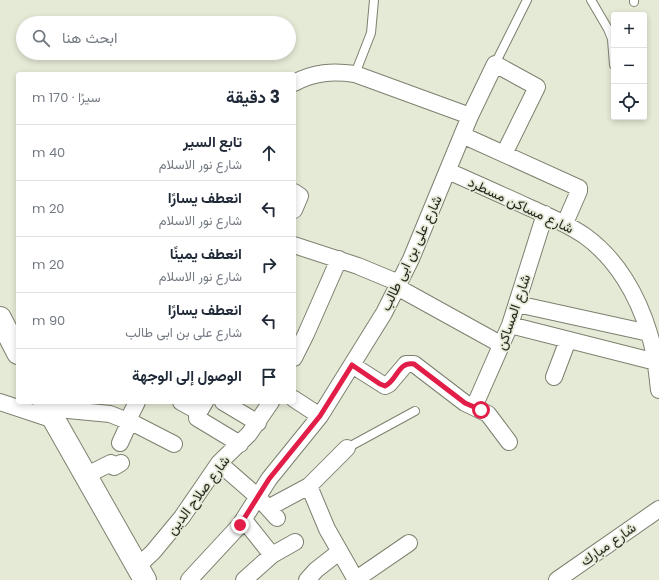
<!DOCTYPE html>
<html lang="ar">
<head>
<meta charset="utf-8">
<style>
	:root { --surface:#fff; --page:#f6f6f7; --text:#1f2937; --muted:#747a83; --line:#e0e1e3 }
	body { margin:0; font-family:Poppins,Vazirmatn,sans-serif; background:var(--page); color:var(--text); direction:rtl }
	.controls { position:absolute; right:12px; top:12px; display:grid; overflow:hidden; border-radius:4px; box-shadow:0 2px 6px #0003 }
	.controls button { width:36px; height:36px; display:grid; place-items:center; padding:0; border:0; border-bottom:1px solid var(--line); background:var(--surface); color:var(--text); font:20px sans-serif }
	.stop { position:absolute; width:12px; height:12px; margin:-9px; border:3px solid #e11d48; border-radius:50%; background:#fff }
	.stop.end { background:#e11d48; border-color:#fff; box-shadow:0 1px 4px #0008 }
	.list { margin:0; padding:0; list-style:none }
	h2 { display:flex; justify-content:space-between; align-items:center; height:52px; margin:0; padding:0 16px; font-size:17px }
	h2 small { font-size:13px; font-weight:400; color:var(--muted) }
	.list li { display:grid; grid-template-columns:26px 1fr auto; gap:12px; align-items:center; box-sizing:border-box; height:56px; padding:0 16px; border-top:1px solid var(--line) }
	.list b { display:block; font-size:15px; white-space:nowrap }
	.list p { margin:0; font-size:13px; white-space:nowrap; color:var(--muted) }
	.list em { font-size:13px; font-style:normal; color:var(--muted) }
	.icon { flex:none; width:22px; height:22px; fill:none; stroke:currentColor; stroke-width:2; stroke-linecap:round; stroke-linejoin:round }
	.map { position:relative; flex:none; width:659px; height:580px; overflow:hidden; direction:ltr }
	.search { position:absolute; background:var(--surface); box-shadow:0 2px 6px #0003; left:16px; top:16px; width:280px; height:44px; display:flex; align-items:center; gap:10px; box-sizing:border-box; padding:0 14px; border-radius:22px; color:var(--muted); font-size:15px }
	.panel { position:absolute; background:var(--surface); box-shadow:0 2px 6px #0003; left:16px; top:72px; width:280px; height:332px; border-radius:4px; direction:rtl }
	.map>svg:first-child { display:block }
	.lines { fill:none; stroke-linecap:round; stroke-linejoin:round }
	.lane-casing { stroke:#7c816f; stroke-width:10 }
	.street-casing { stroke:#7c816f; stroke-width:18 }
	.secondary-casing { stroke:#7c816f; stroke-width:24 }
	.lane { stroke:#fff; stroke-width:8 }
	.street { stroke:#fff; stroke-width:16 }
	.secondary { stroke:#fff; stroke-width:22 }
	.route { stroke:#e11d48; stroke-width:5 }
	.labels { text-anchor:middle; stroke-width:3.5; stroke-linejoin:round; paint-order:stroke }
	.street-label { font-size:14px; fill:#272922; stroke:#e5ead6 }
</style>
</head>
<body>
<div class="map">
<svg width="659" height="580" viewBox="0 0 659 580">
	<rect width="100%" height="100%" fill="#e5ead6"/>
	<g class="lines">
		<g class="lane-casing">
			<path id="lane" d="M591 0 608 29 612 39 614 65
				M634 0V2
				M495 64 527 0
				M355 74 371 33 374 0
				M347 448 415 411"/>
		</g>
		<g class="street-casing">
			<path id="street" d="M294 83C314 72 333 71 355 74L470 116
				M462 135 579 188V191L565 223
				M448 171C475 183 502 195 528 207 548 216 568 224 585 236 617 259 638 296 649 333 655 351 657 371 659 390
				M294 192 300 196 294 210
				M294 245 358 266 399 283
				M397 287 502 345
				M517 304 649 333
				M510 325 656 362
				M294 358 306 334 339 259
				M352 365 385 386 389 384 406 364H414L465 403 488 414 509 442
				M554 377 568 340
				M294 399 320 416
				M0 402 54 420
				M181 402 199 412 205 402
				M223 402 258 423
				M474 407 510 325 545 214
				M47 408 110 414 135 424 174 444
				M199 412 197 416V418L240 444
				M128 420 137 402
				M120 443 130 421
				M219 463 258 497 277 518
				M85 476 111 463 114 467 121 463
				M309 486 327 529 356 580
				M268 508 309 486 347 448
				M244 520 272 555
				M137 567 153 552 182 517 219 463 249 434 271 402
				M189 580 240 525 269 479 320 416 384 313 411 259 470 116 495 64 537 87 504 154
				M244 580 272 555 295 542
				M307 580 316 570 339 552
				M355 580 409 543
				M557 580 659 509"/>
		</g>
		<g class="secondary-casing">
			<path id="secondary" d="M0 318 18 353
				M44 402 145 580"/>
		</g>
		<use href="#lane" class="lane"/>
		<use href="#street" class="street"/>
		<use href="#secondary" class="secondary"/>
	</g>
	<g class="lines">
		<path class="route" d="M240 525 269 479 320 416 352 365 380 384 385 386C397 381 398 361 414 364L465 403 481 410"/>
	</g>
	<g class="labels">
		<g class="street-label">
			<text transform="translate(521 205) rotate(25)" y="5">شارع مساكن مسطرد</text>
			<text transform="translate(411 253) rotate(-65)" y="5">شارع على بن ابى طالب</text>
			<text transform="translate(513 312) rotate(-71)" y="5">شارع المساكن</text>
			<text transform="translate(198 495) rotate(-53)" y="5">شارع صلاح الدين</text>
			<text transform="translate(608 544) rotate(-35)" y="5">شارع مبارك</text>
		</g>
	</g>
</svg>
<div class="controls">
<button>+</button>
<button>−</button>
<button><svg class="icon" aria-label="locate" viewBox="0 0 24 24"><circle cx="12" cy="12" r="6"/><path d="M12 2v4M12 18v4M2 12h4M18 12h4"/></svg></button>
</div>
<div class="stop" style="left:481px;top:410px"></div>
<div class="stop end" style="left:240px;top:525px"></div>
<div class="search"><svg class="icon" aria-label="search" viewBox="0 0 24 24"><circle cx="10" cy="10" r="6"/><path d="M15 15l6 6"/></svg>ابحث هنا</div>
<section class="panel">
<h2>3 دقيقة<small>سيرًا · 170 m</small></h2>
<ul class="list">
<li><svg class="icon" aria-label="ahead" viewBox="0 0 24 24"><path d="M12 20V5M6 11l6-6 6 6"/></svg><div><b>تابع السير</b><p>شارع نور الاسلام</p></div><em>40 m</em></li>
<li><svg class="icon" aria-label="left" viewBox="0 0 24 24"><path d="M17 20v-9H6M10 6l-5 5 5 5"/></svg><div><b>انعطف يسارًا</b><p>شارع نور الاسلام</p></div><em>20 m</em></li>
<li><svg class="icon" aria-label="right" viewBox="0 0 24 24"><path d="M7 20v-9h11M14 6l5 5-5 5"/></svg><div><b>انعطف يمينًا</b><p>شارع نور الاسلام</p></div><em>20 m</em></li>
<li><svg class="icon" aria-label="left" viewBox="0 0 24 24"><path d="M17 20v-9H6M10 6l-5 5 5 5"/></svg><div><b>انعطف يسارًا</b><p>شارع على بن ابى طالب</p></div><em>90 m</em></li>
<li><svg class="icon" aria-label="arrive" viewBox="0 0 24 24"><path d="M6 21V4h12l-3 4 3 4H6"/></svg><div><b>الوصول إلى الوجهة</b></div></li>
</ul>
</section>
</div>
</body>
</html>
